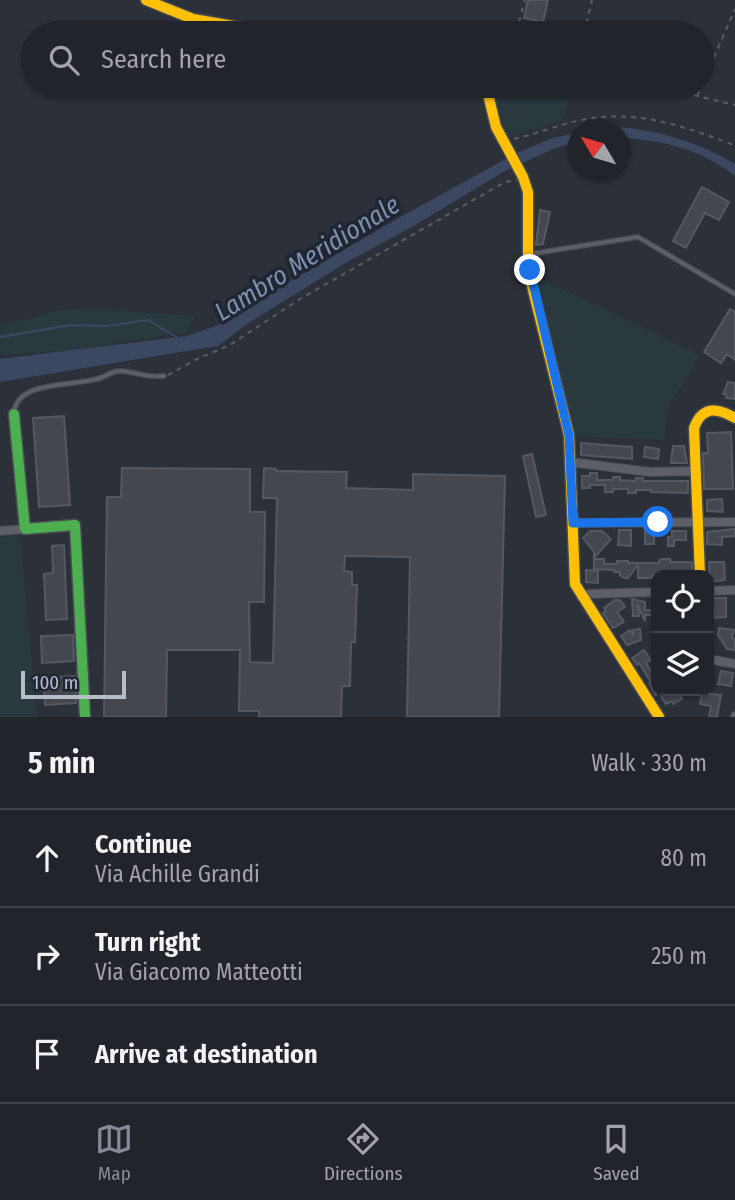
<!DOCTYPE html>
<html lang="en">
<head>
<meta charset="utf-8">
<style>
	:root { --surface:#21242b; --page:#2d3037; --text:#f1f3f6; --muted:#a2a4a9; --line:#3e4147; --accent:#868b97 }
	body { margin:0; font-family:"Fira Sans Condensed",sans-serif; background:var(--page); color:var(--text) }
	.controls { position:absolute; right:21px; bottom:21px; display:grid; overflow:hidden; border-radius:14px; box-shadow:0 2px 5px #0004 }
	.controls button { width:63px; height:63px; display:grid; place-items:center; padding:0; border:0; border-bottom:2px solid var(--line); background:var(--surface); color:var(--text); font:35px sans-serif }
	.compass { position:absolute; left:567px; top:119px; width:63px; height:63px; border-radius:50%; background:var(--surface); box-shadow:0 2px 5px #0004; rotate:308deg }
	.scale { position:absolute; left:21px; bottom:18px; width:105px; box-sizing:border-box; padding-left:7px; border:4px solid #b7bcc9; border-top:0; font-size:19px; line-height:24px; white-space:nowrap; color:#b7bcc9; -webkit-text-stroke:5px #202633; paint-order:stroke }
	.stop { position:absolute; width:21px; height:21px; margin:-16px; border:5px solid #1a73e8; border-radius:50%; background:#fff }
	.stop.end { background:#1a73e8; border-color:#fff; box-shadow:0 2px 7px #0008 }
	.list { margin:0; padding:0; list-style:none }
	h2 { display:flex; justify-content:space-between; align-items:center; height:91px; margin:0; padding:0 28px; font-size:30px }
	h2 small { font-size:23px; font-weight:400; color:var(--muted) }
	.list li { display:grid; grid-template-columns:46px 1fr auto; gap:21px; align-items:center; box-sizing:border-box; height:98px; padding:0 28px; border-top:2px solid var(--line) }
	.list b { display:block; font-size:26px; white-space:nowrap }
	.list p { margin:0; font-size:23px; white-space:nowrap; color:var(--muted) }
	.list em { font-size:23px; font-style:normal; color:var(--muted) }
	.icon { flex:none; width:38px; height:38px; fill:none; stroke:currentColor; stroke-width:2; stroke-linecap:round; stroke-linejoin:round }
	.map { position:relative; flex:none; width:735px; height:717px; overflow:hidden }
	.search { position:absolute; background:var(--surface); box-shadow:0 2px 5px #0004; left:21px; right:21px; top:21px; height:77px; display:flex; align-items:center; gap:18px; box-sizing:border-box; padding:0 24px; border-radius:38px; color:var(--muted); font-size:26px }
	.sheet { height:385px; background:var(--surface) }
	nav { display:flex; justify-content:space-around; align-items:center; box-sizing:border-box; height:98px; border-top:2px solid var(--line); background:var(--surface); font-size:19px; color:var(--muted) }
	nav a { display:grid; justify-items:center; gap:4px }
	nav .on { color:var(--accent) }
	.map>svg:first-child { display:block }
	.green { fill:#29393e }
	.water { fill:#3c4862 }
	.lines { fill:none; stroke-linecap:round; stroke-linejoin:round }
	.stream { stroke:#3c4862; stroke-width:2 }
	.building { fill:#44474e; stroke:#545861; stroke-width:2 }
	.lane-casing { stroke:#484b52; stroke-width:6 }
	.street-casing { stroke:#484b52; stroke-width:10 }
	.fast-casing { stroke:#484b52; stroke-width:13 }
	.slow-casing { stroke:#484b52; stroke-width:13 }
	.path { stroke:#595e64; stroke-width:2; stroke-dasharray:5 5; stroke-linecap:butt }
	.lane { stroke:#5c5f67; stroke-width:3.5 }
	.street { stroke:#5c5f67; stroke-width:8 }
	.fast { stroke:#4caf50; stroke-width:10 }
	.slow { stroke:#ffc107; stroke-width:10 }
	.route { stroke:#1a73e8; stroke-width:9 }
	.labels { text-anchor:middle; stroke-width:7; stroke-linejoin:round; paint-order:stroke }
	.water-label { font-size:26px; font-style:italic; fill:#818fae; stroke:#202633 }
</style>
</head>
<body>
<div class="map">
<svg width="735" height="717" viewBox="0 0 735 717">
	<rect width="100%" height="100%" fill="#2c3039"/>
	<path class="green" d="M489 86H572L562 121 507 138 502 135Z
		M537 277 700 355 668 408 664 440 574 436V424L566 404 535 287Z
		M64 309 124 311 194 316 188 332 74 350 0 355V326Z
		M20 535 37 717H0V537Z"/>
	<path class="water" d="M621 127C662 131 700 143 735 164V176C703 150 660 139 620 138V130L601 129Z
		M577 133V141L553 149 505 171 417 224 347 262 250 322 218 346 0 382V359L187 336 218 325 249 305 404 215 517 153 552 138Z"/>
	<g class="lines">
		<path class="stream" d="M0 337 70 325 107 326 148 320 178 338"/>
	</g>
	<path class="building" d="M528 0H548L543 22 524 18Z
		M702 187 729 202 719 220 705 213 686 248 673 241Z
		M540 210 550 212 543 244 536 245Z
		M730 309 735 312V360L727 354 721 363 704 352Z
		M728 382 735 383V399L726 398 727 395 723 394Z
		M64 416 70 505 39 507 33 418Z
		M731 432 733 489H704L703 453H708L707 433Z
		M581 443 632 447V459L581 455Z
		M673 446H684L687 463H671Z
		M645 447 659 449 658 459 644 457Z
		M532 454 546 515 536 517 523 456Z
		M122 468 250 469V512H265L264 602H249L250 662 273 663 277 498H263L264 468 276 469V471L347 472 346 488 413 490V474L505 476 499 717H407L410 557 345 556 344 571 352 572V585H357L355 642H351L350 686H342L341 717H259V711H239L240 650H167L166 717H104L107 497H121Z
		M590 473H597V480H613V477H620V480L636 481V478H643V481H688V493L651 492V490H636V493H628V489H613V492H605V485H590V488H582V476H590Z
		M722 499 723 512 707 511V500Z
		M735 529V536L722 537V545L707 544V532Z
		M619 530H631V546L618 545Z
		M645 530H654V544H645Z
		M590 531H602L611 539 594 558V552L583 538Z
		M672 531H686V540H674V546H668V537H672Z
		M64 545 67 619 46 620 44 574 53 573 52 546Z
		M594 559H604V564H617V561H628V563H659V560L663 559H670V562H692V575H652V578H638V565L628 578H624L620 575V572H614V570L594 569Z
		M709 562H724L725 580 710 582Z
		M586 570 598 571V583L586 582Z
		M713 598H726V617L714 618Z
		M632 599 645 602V610H656V615H645V621L637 604 639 616H633Z
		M615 600H620L625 607 617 612 624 622 613 628 603 613 606 611 604 608Z
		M719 628 734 630 732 638 735 639V650L727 649 718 635Z
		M640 629 641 640 627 645 621 636 630 630 633 635V630Z
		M73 635 74 661 42 663 41 636Z
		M644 650 651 660 646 663 652 673 656 670V696L649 683 651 682 639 663 637 665 632 658Z
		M721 671 733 673 731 686 718 684Z
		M75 676 76 703 45 705 43 678Z
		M669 691H677L682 699 673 704 672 701 666 704 661 697Z
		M702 693 721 695 717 717H709L711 706 700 704Z"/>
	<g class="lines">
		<g class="lane-casing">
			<path id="lane" d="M530 254 638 237 735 294
				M14 412C18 379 77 387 100 378 108 376 112 370 121 371 136 372 148 378 164 376"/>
		</g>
		<g class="street-casing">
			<path id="street" d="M570 462 650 472 696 471
				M573 523 735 522
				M0 531 25 529
				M709 591 735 590
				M581 597 588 594 656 592
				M709 659 735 664
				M735 717V716"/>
		</g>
		<g class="fast-casing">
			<path id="fast" d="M14 414 25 529 75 525 85 717"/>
		</g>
		<g class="slow-casing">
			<path id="slow" d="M146 0 193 19 275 33
				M486 86 496 127 523 177 528 192V254L531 282 569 435 575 584 659 717
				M700 575 694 428C702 406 717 407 735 418"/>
		</g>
		<path class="path" d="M519 22 525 0
			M504 33 518 23 544 29
			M584 33 592 0
			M702 85 735 9
			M655 86 735 105
			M697 96 702 86
			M514 139C535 134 556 126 577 121 632 108 681 125 731 144L735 147
			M168 375 197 359 230 345 300 299 505 182 517 180"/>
		<use href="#lane" class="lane"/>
		<use href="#street" class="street"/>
		<use href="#fast" class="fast"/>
		<use href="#slow" class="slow"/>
	</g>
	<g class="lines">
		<path class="route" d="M530 270 569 435 573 523 658 522"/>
	</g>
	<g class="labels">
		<g class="water-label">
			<text transform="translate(307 258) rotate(-32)" y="9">Lambro Meridionale</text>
		</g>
	</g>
</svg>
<div class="controls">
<button><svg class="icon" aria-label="locate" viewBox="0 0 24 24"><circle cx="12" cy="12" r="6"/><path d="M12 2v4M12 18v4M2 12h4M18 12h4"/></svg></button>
<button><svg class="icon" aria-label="layers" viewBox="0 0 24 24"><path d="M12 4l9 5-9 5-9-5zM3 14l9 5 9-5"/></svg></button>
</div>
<svg class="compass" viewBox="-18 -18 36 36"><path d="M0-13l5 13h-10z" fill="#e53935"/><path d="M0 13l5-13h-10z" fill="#a2a4a9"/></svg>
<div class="scale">100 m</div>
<div class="stop" style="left:658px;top:522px"></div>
<div class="stop end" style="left:530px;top:270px"></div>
<div class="search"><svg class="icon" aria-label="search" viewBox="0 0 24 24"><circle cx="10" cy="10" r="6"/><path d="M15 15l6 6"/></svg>Search here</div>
</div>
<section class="sheet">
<h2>5 min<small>Walk · 330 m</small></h2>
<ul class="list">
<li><svg class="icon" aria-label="ahead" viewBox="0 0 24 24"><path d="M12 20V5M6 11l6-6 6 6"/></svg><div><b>Continue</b><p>Via Achille Grandi</p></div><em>80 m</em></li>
<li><svg class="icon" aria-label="right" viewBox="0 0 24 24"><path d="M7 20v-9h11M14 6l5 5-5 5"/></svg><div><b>Turn right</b><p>Via Giacomo Matteotti</p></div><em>250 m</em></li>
<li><svg class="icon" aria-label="arrive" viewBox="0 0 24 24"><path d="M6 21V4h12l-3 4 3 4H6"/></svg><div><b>Arrive at destination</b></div></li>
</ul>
</section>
<nav>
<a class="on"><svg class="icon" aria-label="map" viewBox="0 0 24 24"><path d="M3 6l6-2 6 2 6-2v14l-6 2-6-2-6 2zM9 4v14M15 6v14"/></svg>Map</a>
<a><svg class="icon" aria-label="directions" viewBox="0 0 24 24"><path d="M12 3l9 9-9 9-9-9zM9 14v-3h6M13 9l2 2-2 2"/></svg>Directions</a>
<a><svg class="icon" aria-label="saved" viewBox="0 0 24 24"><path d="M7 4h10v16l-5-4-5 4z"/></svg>Saved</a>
</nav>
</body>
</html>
